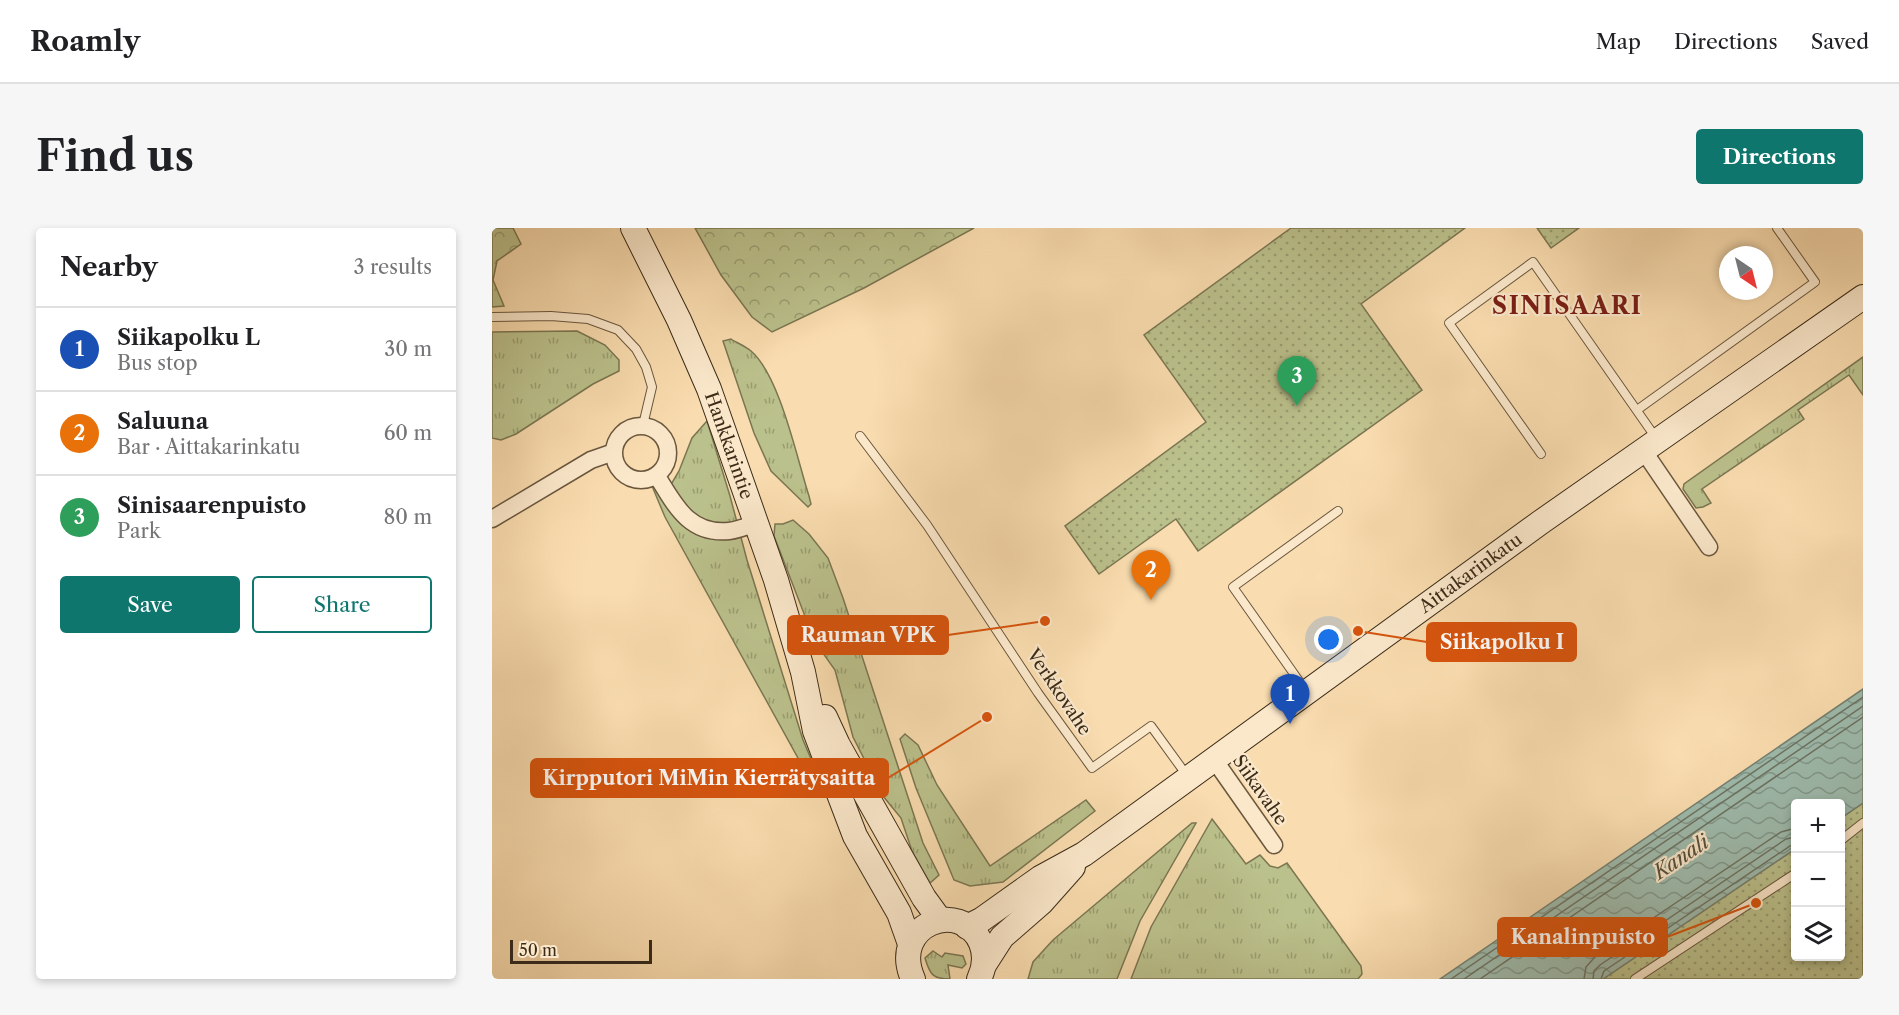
<!DOCTYPE html>
<html lang="en">
<head>
<meta charset="utf-8">
<style>
	:root { --surface:#fff; --page:#f6f6f6; --text:#202124; --muted:#757577; --line:#e0e0e0; --accent:#0f766e }
	body { margin:0; font-family:"Libre Caslon Text",serif; background:var(--page); color:var(--text) }
	.controls { position:absolute; right:18px; bottom:18px; display:grid; overflow:hidden; border-radius:6px; box-shadow:0 3px 9px #0003 }
	.controls button { width:54px; height:54px; display:grid; place-items:center; padding:0; border:0; border-bottom:2px solid var(--line); background:var(--surface); color:var(--text); font:30px sans-serif }
	.compass { position:absolute; left:1227px; top:18px; width:54px; height:54px; border-radius:50%; background:var(--surface); box-shadow:0 3px 9px #0003; rotate:145deg }
	.scale { position:absolute; left:18px; bottom:15px; width:142px; box-sizing:border-box; padding-left:6px; border:3px solid #3b2b18; border-top:0; font-size:16px; line-height:21px; white-space:nowrap; color:#3b2b18; -webkit-text-stroke:4px #fbe8cb; paint-order:stroke }
	.you { position:absolute; left:837px; top:412px; width:21px; height:21px; margin:-15px; border:4px solid #fff; border-radius:50%; background:#1a73e8; box-shadow:0 0 0 9px #1a73e833 }
	.badge { display:grid; place-items:center; width:39px; height:39px; border-radius:50%; background:var(--accent); color:#fff; font-size:20px; font-weight:700 }
	.pin { position:absolute; translate:-50% -50px; filter:drop-shadow(0 2px 3px #0008) }
	.pin::after { content:''; position:absolute; top:32px; width:21px; height:18px; background:inherit; clip-path:polygon(0 0,100% 0,50% 100%) }
	.list { margin:0; padding:0; list-style:none }
	h2 { display:flex; justify-content:space-between; align-items:center; height:78px; margin:0; padding:0 24px; font-size:26px }
	h2 small { font-size:20px; font-weight:400; color:var(--muted) }
	.list li { display:grid; grid-template-columns:39px 1fr auto; gap:18px; align-items:center; box-sizing:border-box; height:84px; padding:0 24px; border-top:2px solid var(--line) }
	.list b { display:block; font-size:22px; white-space:nowrap }
	.list p { margin:0; font-size:20px; white-space:nowrap; color:var(--muted) }
	.list em { font-size:20px; font-style:normal; color:var(--muted) }
	.actions { display:flex; gap:12px; padding:18px 24px }
	.actions a { flex:1; padding:14px 0; border:2px solid var(--accent); border-radius:6px; text-align:center; font-size:21px; color:var(--accent) }
	.actions .main { background:var(--accent); color:#fff }
	.icon { flex:none; width:33px; height:33px; fill:none; stroke:currentColor; stroke-width:2; stroke-linecap:round; stroke-linejoin:round }
	.map { position:relative; flex:none; width:1371px; height:751px; overflow:hidden; border-radius:6px }
	header { display:flex; align-items:center; gap:36px; box-sizing:border-box; height:84px; padding:0 30px; background:var(--surface); border-bottom:2px solid var(--line) }
	header strong { font-size:28px }
	nav { display:flex; gap:33px; margin-inline-start:auto; font-size:21px }
	.intro { display:flex; align-items:center; justify-content:space-between; box-sizing:border-box; height:144px; padding:0 36px }
	h1 { margin:0; font-size:42px }
	.button { padding:15px 27px; border-radius:6px; background:var(--accent); color:#fff; font-size:21px; font-weight:700 }
	main { display:flex; gap:36px; padding:0 36px }
	aside { flex:1; background:var(--surface); border-radius:6px; box-shadow:0 3px 9px #0003 }
	.map>svg:first-child { display:block }
	.grass { fill:url(#grass-tufts); stroke:#7b7652; stroke-width:1.5 }
	.forest { fill:url(#forest-crowns); stroke:#7b7652; stroke-width:1.5 }
	.park { fill:url(#park-dots); stroke:#7b7652; stroke-width:1.5 }
	.water { fill:url(#water-waves); stroke:#768171; stroke-width:1.5 }
	.lines { fill:none; stroke-linecap:round; stroke-linejoin:round }
	.shore { stroke:#6c7362; stroke-width:1.5 }
	.service-casing { stroke:#6a573e; stroke-width:10 }
	.minor-casing { stroke:#6a573e; stroke-width:19 }
	.secondary-casing { stroke:#3b2b18; stroke-width:26 }
	.service { stroke:#fbe8cb; stroke-width:8 }
	.minor { stroke:#fbe8cb; stroke-width:16 }
	.secondary { stroke:#fbe8cb; stroke-width:24 }
	.labels { text-anchor:middle; stroke-width:4.5; stroke-linejoin:round; paint-order:stroke }
	.street-label { font-size:18px; fill:#3b2b18; stroke:#fbe8cb }
	.water-label { font-size:20px; font-style:italic; fill:#544f3d; stroke:#fbe8cb }
	.district-label { font-size:24px; font-weight:bold; letter-spacing:1.5px; fill:#7a1f14; stroke:#fbe8cb }
	.leader { fill:none; stroke:#d7540d; stroke-width:2 }
	.callout-dot { fill:#d7540d; stroke:#fbe8cb; stroke-width:2 }
	.callout { fill:#d7540d; stroke:#d7540d; stroke-width:2 }
	.callout-label { font-size:20px; text-anchor:middle; font-weight:bold; fill:#fff }
</style>
</head>
<body>
<header>
<strong>Roamly</strong>
<nav><a>Map</a><a>Directions</a><a>Saved</a></nav>
</header>
<div class="intro"><h1>Find us</h1><a class="button">Directions</a></div>
<main>
<aside>
<h2>Nearby<small>3 results</small></h2>
<ul class="list">
<li><span class="badge" style="background:#1a4fb4">1</span><div><b>Siikapolku L</b><p>Bus stop</p></div><em>30 m</em></li>
<li><span class="badge" style="background:#e8710a">2</span><div><b>Saluuna</b><p>Bar · Aittakarinkatu</p></div><em>60 m</em></li>
<li><span class="badge" style="background:#2e9e5b">3</span><div><b>Sinisaarenpuisto</b><p>Park</p></div><em>80 m</em></li>
</ul>
<div class="actions"><a class="main">Save</a><a>Share</a></div>
</aside>
<div class="map">
<svg width="1371" height="751" viewBox="0 0 1371 751">
	<defs>
		<pattern id="grass-tufts" width="24" height="20" patternUnits="userSpaceOnUse" patternTransform="scale(1.5)"><rect width="24" height="20" fill="#bbc18c"/><path d="M3 7l-1-3M5 7V3M7 7l1-3M15 17l-1-3M17 17v-4M19 17l1-3" fill="none" stroke="#999d71"/></pattern>
		<pattern id="forest-crowns" width="20" height="18" patternUnits="userSpaceOnUse" patternTransform="scale(1.5)"><rect width="20" height="18" fill="#bbc18c"/><path d="M2 6a3 3 0 1 1 6 0M12 15a3 3 0 1 1 6 0" fill="none" stroke="#999d71"/></pattern>
		<pattern id="park-dots" width="8" height="8" patternUnits="userSpaceOnUse" patternTransform="scale(1.5)"><rect width="8" height="8" fill="#bbc18c"/><path d="M2 2h.1M6 6h.1" fill="none" stroke="#999d71" stroke-width="1.8" stroke-linecap="round"/></pattern>
		<pattern id="water-waves" width="16" height="10" patternUnits="userSpaceOnUse" patternTransform="scale(1.5)"><rect width="16" height="10" fill="#9ebbad"/><path d="M0 5q4-4 8 0t8 0" fill="none" stroke="#82988c"/></pattern>
	</defs>
	<rect width="100%" height="100%" fill="#f9dcaf"/>
	<filter id="stains"><feTurbulence type="fractalNoise" baseFrequency=".00333" numOctaves="4"/><feColorMatrix values="0 0 0 0 .2 0 0 0 0 .09 0 0 0 0 .02 0 0 0 .5 -.17"/></filter>
	<radialGradient id="worn" r=".72"><stop offset=".6" stop-color="#630" stop-opacity="0"/><stop offset="1" stop-color="#630" stop-opacity=".3"/></radialGradient>
	<path class="grass" d="M85 103 113 117 127 132V143L101 156 24 206 9 212 0 210V104Z
		M239 111C245 115 253 118 259 123 288 148 305 231 317 268L319 276 316 279 279 243 262 205 231 113Z
		M1371 129V167L1357 147 1306 182 1312 191 1210 261 1219 275 1211 279 1204 280 1191 261 1192 256Z
		M215 193 238 268 255 332 311 512 334 566 329 568 317 550 173 289 160 258 177 260 187 243 200 210Z
		M301 292 317 306 336 330 351 370 431 615 447 647 438 655 420 623 409 590 391 568 361 509 343 442 323 414 282 308 283 296H291Z
		M413 506 426 517 445 557 498 638 594 572 603 583 511 654 478 658 462 652 424 560 408 511Z
		M720 591 754 636 768 627 778 638 786 640 795 635 869 738 870 746 866 751H639L659 699Z
		M700 595H704L648 693 625 751H536L541 734 561 712Z
		M441 723 450 729 453 725 471 728 474 736 470 740 456 737 458 751C441 751 438 747 433 730Z"/>
	<path class="forest" d="M0 0H21L29 16 5 33 1 52 12 78 0 79Z
		M203 0H482L372 60 280 104 260 89 229 47Z"/>
	<path class="park" d="M799 0H973L869 76 930 162 706 323 684 291 607 346 573 298 714 194 652 107Z
		M1045 0H1087L1059 20Z
		M1371 575V751H1111L1303 621 1304 728H1348L1349 590Z"/>
	<path class="water" d="M1371 461V575L1349 590 1348 576H1304L1303 621 1111 751H948Z"/>
	<g class="lines">
		<path class="shore" d="M959 751 1371 469
			M972 751 1371 478
			M988 751 1371 489
			M1092 751 1094 739 1102 730 1289 604 1304 600
			M1101 751 1102 743 1108 737 1294 611 1304 609
			M1109 751 1112 743 1298 618 1304 616"/>
		<g class="service-casing">
			<path id="service" d="M0 89 59 88 96 91 126 102 144 121 154 139 160 159 151 197
				M1145 182 1323 54 1285 0
				M368 208 435 297 546 465 600 540 659 498 696 549
				M1049 226 957 95 1041 34 1164 210
				M814 463 741 359 846 283
				M1348 613 1371 595
				M1143 751 1304 645"/>
		</g>
		<g class="minor-casing">
			<path id="minor" d="M122 225a27 27 0 1 1 54 0a27 27 0 1 1-54 0Z
				M1151 222 1217 319
				M165 248C183 277 197 307 237 303 246 302 256 298 264 295
				M0 291 99 232 122 224
				M721 530 782 617"/>
		</g>
		<g class="secondary-casing">
			<g id="secondary">
				<path id="s1" d="M141 0 187 92 217 161 284 352 311 444 323 503 363 608 407 685 418 716"/>
				<path d="M333 489 346 517 432 670 448 692"/>
				<path id="s2" d="M475 699 489 692 548 650 592 626 1049 294 1371 69"/>
				<path d="M492 737 510 709 549 675 581 639"/>
				<path d="M421 751C397 697 469 669 489 715 494 728 493 739 487 751"/>
			</g>
		</g>
		<use href="#service" class="service"/>
		<use href="#minor" class="minor"/>
		<use href="#secondary" class="secondary"/>
	</g>
	<g class="labels">
		<g class="street-label">
			<text dy="6" stroke="none"><textPath href="#s1" startOffset="238">Hankkarintie</textPath></text>
			<text dy="6" stroke="none"><textPath href="#s2" startOffset="616">Aittakarinkatu</textPath></text>
			<text transform="translate(567 464) rotate(56)" y="6">Verkkovahe</text>
			<text transform="translate(768 562) rotate(55)" y="6">Siikavahe</text>
		</g>
		<g class="water-label">
			<text transform="translate(1189 629) rotate(-34)" y="7">Kanali</text>
		</g>
		<g class="district-label">
			<text x="1075" y="86">SINISAARI</text>
		</g>
	</g>
	<path class="leader" d="M553 393L456 407M866 403L935 414M495 489L396 550M1264 675L1175 709"/>
	<g class="callout-dot">
		<circle cx="553" cy="393" r="6"/>
		<circle cx="866" cy="403" r="6"/>
		<circle cx="495" cy="489" r="6"/>
		<circle cx="1264" cy="675" r="6"/>
	</g>
	<g class="callout">
		<rect x="296" y="388" width="160" height="38" rx="6"/>
		<rect x="935" y="395" width="149" height="38" rx="6"/>
		<rect x="39" y="531" width="357" height="38" rx="6"/>
		<rect x="1006" y="690" width="169" height="38" rx="6"/>
	</g>
	<g class="callout-label">
		<text x="376" y="414">Rauman VPK</text>
		<text x="1010" y="421">Siikapolku I</text>
		<text x="217" y="557">Kirpputori MiMin Kierrätysaitta</text>
		<text x="1091" y="716">Kanalinpuisto</text>
	</g>
	<rect width="100%" height="100%" filter="url(#stains)"/>
	<rect width="100%" height="100%" fill="url(#worn)"/>
</svg>
<div class="controls">
<button>+</button>
<button>−</button>
<button><svg class="icon" aria-label="layers" viewBox="0 0 24 24"><path d="M12 4l9 5-9 5-9-5zM3 14l9 5 9-5"/></svg></button>
</div>
<svg class="compass" viewBox="-18 -18 36 36"><path d="M0-13l5 13h-10z" fill="#e53935"/><path d="M0 13l5-13h-10z" fill="#757577"/></svg>
<div class="scale">50 m</div>
<div class="you"></div>
<div class="pin badge" style="left:798px;top:496px;background:#1a4fb4">1</div>
<div class="pin badge" style="left:659px;top:372px;background:#e8710a">2</div>
<div class="pin badge" style="left:805px;top:178px;background:#2e9e5b">3</div>
</div>
</main>
</body>
</html>
